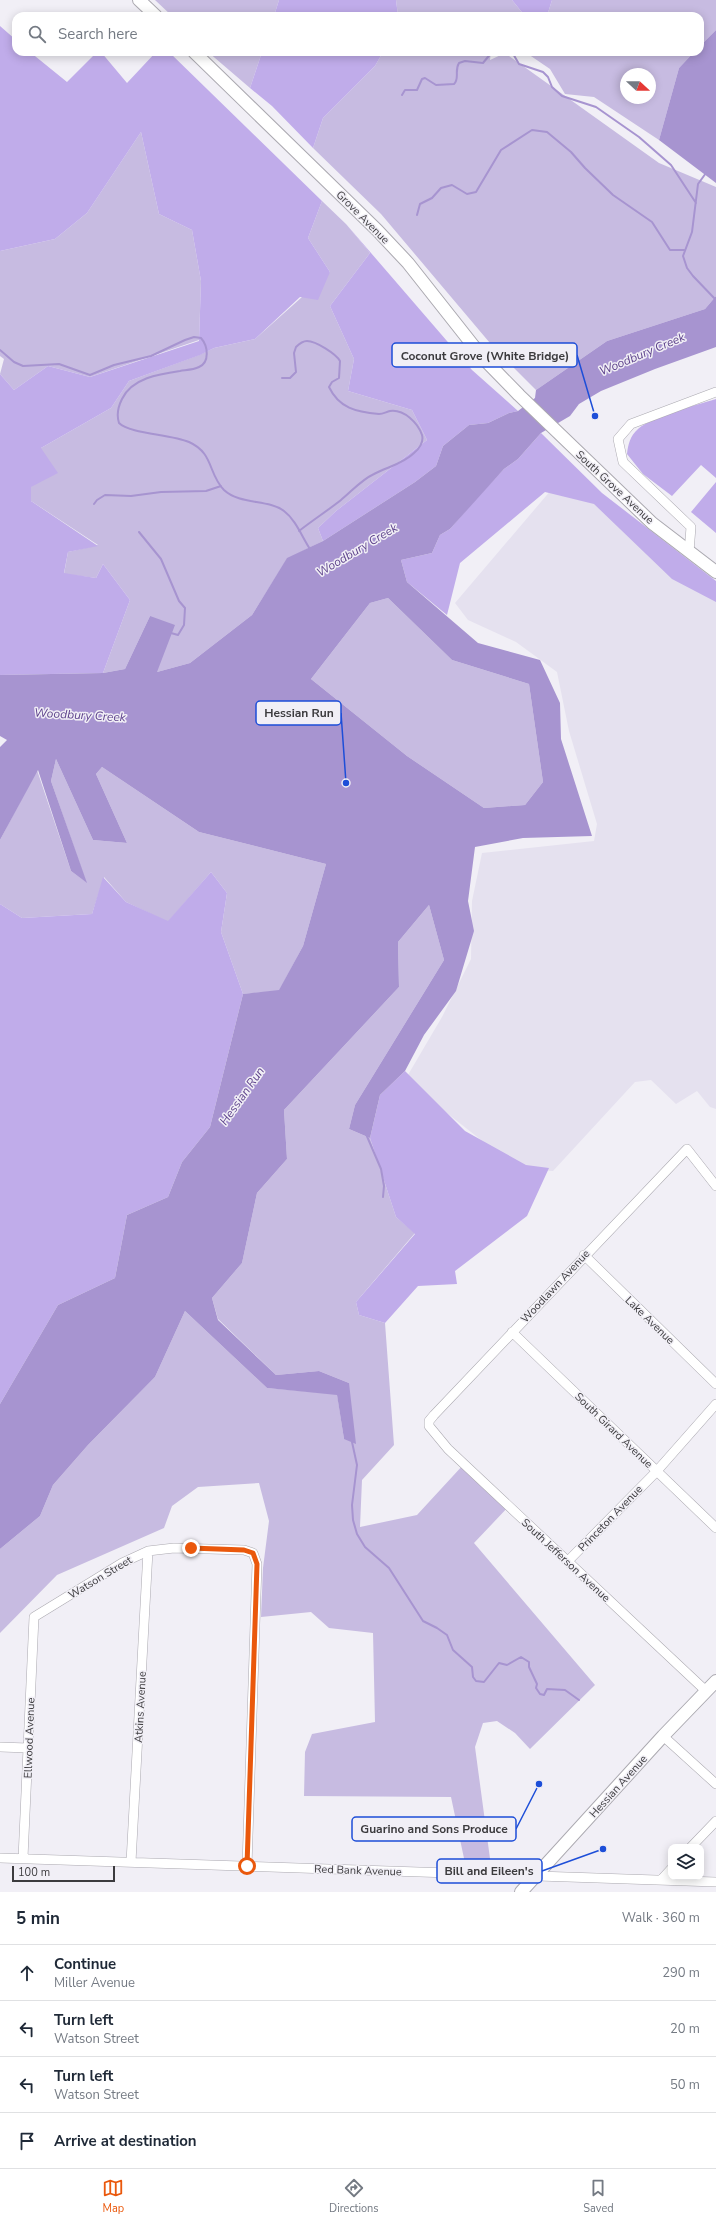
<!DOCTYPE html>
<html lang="en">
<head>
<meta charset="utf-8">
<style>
	:root { --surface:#fff; --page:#f2f2f3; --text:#1f2937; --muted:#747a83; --line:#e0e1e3; --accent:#ea580c }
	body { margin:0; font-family:"Nunito Sans",sans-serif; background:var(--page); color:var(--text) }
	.controls { position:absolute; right:12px; bottom:12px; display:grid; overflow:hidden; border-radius:8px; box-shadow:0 2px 10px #0003 }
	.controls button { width:36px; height:36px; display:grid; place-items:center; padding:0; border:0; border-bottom:1px solid var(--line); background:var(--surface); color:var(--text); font:20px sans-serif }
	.compass { position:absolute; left:620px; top:68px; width:36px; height:36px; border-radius:50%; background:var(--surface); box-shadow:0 2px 10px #0003; rotate:111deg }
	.scale { position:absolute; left:12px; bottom:10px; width:103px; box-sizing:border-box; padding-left:4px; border:2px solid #3c3b3e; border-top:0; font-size:11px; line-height:14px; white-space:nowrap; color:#3c3b3e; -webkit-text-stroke:3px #f1eff6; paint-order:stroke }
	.stop { position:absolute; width:12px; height:12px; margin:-9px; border:3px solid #ea580c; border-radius:50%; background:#fff }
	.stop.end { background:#ea580c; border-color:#fff; box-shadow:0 1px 4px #0008 }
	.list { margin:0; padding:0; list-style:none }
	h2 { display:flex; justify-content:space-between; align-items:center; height:52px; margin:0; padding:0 16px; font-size:17px }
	h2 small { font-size:13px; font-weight:400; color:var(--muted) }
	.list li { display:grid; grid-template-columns:26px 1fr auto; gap:12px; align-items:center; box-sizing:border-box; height:56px; padding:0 16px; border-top:1px solid var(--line) }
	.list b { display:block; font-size:15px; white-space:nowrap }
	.list p { margin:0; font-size:13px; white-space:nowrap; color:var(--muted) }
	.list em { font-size:13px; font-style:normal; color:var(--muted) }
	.icon { flex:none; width:22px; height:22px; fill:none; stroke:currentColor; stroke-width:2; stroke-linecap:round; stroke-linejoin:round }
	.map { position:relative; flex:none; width:716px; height:1892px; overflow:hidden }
	.search { position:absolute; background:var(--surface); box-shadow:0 2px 10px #0003; left:12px; right:12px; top:12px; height:44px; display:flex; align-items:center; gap:10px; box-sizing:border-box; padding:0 14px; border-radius:12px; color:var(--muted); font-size:15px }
	.sheet { height:276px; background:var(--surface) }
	nav { display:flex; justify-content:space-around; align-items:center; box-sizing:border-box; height:56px; border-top:1px solid var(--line); background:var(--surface); font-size:11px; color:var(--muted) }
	nav a { display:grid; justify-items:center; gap:2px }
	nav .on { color:var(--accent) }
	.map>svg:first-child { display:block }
	.built { fill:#e5e1ef }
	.green { fill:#c7bbe1; fill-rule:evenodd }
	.forest { fill:#c0acea }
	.water { fill:#a794d0; fill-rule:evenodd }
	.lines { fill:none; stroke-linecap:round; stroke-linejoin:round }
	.stream { stroke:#a794d0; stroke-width:2 }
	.minor-casing { stroke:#aba9b0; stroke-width:10 }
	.major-casing { stroke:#aba9b0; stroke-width:14 }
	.minor { stroke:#fff; stroke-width:9 }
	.major { stroke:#fff; stroke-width:12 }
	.route { stroke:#ea580c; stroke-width:5 }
	.labels { text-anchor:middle; stroke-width:3; stroke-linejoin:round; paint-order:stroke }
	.street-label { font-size:11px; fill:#3c3b3e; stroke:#f1eff6 }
	.water-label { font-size:12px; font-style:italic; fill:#5e438c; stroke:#f1eff6 }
	.leader { fill:none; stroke:#1d4ed8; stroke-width:1.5 }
	.callout-dot { fill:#1d4ed8; stroke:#f1eff6; stroke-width:1.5 }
	.callout { fill:#f1eff6; stroke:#1d4ed8; stroke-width:1.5 }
	.callout-label { font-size:12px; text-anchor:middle; font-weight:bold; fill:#3c3b3e }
</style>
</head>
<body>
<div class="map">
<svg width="716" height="1892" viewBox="0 0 716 1892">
	<rect width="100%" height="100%" fill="#f1eff6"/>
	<path class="built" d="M563 476 716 600V1109L710 1107 697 1091 676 1104 651 1080 635 1082 553 1171 518 1169 405 1080 442 1017 471 959 472 901 482 853 594 841 597 824 569 731 557 672 516 642 468 620 455 603Z"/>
	<path class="green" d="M155 0H279L274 16H172Z
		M396 0H512L525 16H398Z
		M552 0H716V30L700 46V16H547Z
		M208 52H262L250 88Z
		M383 52H491L490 60 505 53 659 163 716 187V296L705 309 607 341 536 390 495 349 381 214 313 148 323 118 375 66Z
		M525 52H694L679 68 659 140 594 97 565 94 550 69ZM626 74H650V98H626Z
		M141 132 159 214 192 230 201 281 199 340 90 377 48 366 14 390 0 374 4 359 0 356V251L55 239 87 213Z
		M322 201 346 224 370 253 330 306 354 359 348 391 412 410 427 440 336 511 318 528 323 541 287 559 252 615 190 663 157 672 150 616 125 669 103 673 130 600 103 564 96 578 64 574 68 552 98 545 31 501V487L41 448 111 408 129 381 199 355 214 348 255 339 330 272 308 238Z
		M388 598 452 660 529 684 543 782 525 805 484 808 407 756 311 679 370 603Z
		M56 759 93 840 127 843 96 774 102 767 199 832 326 864 303 946 279 991 243 994 221 932 227 893 211 872 168 922 126 902 104 877 92 914 22 918 0 904V840L37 770 71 871 86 882 51 781Z
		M429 905 444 960 355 1105 349 1129 370 1138 396 1217 415 1233 356 1302 359 1315 385 1323 394 1445 362 1480 360 1527 417 1515 464 1464 511 1504 474 1543 595 1685 530 1749 515 1733 497 1721 483 1723 475 1747 491 1866 465 1863 451 1797 304 1796 305 1752 312 1734 375 1722 373 1633 329 1628 311 1612 261 1617 263 1568 269 1521 259 1483 198 1487 172 1506 164 1528 57 1575 0 1633V1549L40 1516 53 1485 88 1445 155 1377 185 1311 267 1388 337 1394 344 1439 349 1383 319 1371 276 1375 218 1319 212 1298 242 1263 257 1193 287 1159 284 1110 399 987 398 942Z"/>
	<path class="forest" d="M279 0H396L398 16H274Z
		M512 0H552L547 16H525Z
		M0 26 16 40V52H30L67 82 97 52H101L127 83 156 52H169L322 201 308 238 330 272 318 300 300 297 255 339 214 348 200 355 129 381 111 408 41 448 58 473 31 487V501L98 546 68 552 64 573 96 578 103 564 130 600 103 673 0 675V374L14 390 48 366 90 377 199 341 201 281 192 230 159 214 141 132 87 213 55 239 0 251Z
		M262 52H383L375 66 323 118 313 148 272 106 250 88Z
		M346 224 472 370 518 411 509 413 488 423 469 425 443 446 436 466 415 482 323 541 318 528 336 511 427 440 412 410 348 391 354 359 330 306 370 253Z
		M716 399V478L701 465 672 496 643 474 627 454C628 445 630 436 638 429 653 416 696 405 716 399Z
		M541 433 602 493 716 581V602L672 579 594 504 545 492 460 563 447 615 407 582 401 560 432 553 440 535 450 529 475 500 504 469 518 459Z
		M716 482V533L691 512Z
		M211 872 227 893 221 932 243 994 210 1127 182 1162 168 1197 127 1215 115 1278 58 1305 0 1404V904L22 918 92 914 103 877 126 902 168 921Z
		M405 1071 465 1131 526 1165 549 1168 527 1216 455 1271 457 1284 418 1286 385 1323 359 1315 356 1302 415 1234 396 1217 370 1138 380 1095Z"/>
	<path class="water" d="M716 30V183L659 140 679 68 694 52H700V46Z
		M716 296V347L655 369 601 391 579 404 570 416 541 433 518 459 504 469 450 529 440 535 432 553 401 560 407 582 478 643 540 660 560 703 561 739 592 836 523 838 475 847 468 901 474 931 456 991 424 1035 405 1071 380 1095 370 1138 349 1129 355 1105 444 960 429 905 398 942 399 987 284 1110 287 1159 257 1193 242 1263 212 1298 218 1320 276 1375 319 1371 349 1383 356 1444 344 1439 337 1395 267 1388 185 1311 155 1377 88 1445 53 1485 40 1516 0 1549V1404L58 1305 115 1278 127 1215 168 1197 182 1162 210 1127 243 994 279 990 303 946 326 864 199 832 102 767 96 774 127 843 93 840 56 759 51 781 87 883 71 871 38 770 0 840V747L7 740 0 736V675L103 673 125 669 150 616 175 625 157 672 190 663 252 615 287 558 323 541 415 482 436 466 443 446 469 425 488 423 509 413 518 411 535 398 536 390 607 341 705 309ZM388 598 452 660 529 684 543 782 525 805 484 808 407 756 311 679 370 603Z"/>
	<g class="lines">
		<path class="stream" d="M512 52 519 64 543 72 548 77 552 87 562 96 596 107 639 137 671 165 696 203
			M402 95 405 90H417L422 79 425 78 436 85 454 84C460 78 454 71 459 63L465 61 483 63 492 52
			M706 173 698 184 692 232 683 256 687 268 693 276 716 300
			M417 215 420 204 432 198 441 188 452 185 467 194 476 192 501 150 532 130 547 132 571 152 585 168 613 195 652 222 670 250H684
			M0 350 14 362 23 366 59 364 90 375 114 365 151 356 185 340 194 337 201 338C208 346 210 362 199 367 193 370 186 370 180 371 159 374 132 378 122 399 118 407 116 414 119 423 130 434 171 434 189 442 214 453 208 474 224 490 240 505 268 499 284 511 296 520 302 537 310 549
			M282 378H290L296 372 294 353 296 347C299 344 303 341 307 341 316 341 336 354 340 361L339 378 332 382 329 387C339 408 356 412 379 414 383 414 386 412 390 411 404 409 418 423 422 435 424 442 419 449 414 453 403 464 387 467 374 474 361 480 352 491 341 500 327 511 313 520 299 531
			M94 504 97 500 105 495 131 496 161 492 206 491 221 486
			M139 532 161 559 179 601 185 608 184 625 178 635 171 633
			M366 1134 381 1169 384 1186 383 1197
			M352 1442 357 1465 352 1505 353 1520 357 1534 365 1547 389 1568 423 1621 437 1628 447 1635 453 1650 472 1667 473 1677 476 1681 484 1682 499 1663 507 1665 521 1657 529 1662V1667L537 1684 536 1688 540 1694 544 1695 547 1689 565 1690 579 1700"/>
		<g class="minor-casing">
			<path id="minor" d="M689 552 691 527 623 462 618 439 631 424 716 392
				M584 1255 716 1384
				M512 1332 716 1528
				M568 1561 656 1472 716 1404
				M706 1691 448 1449 429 1426V1421L434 1415 687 1149 716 1186
				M663 1736 716 1784
				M0 1747 28 1748
				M691 1847 716 1821
				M0 1858 716 1882
				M23 1858 34 1617 122 1563 148 1551 174 1548 244 1550 253 1553 257 1564 247 1866
				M131 1862 148 1551
				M661 1880 671 1869"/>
		</g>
		<g class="major-casing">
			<path id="major" d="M139 0 156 16
				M194 52 377 230 408 263 483 358 519 395 652 523 716 572
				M521 1892 663 1736 716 1681"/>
		</g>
		<use href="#minor" class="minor"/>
		<use href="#major" class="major"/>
	</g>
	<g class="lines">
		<path class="route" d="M191 1548 244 1550 253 1553 257 1564 247 1866"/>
	</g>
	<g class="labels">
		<g class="street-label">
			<text transform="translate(363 217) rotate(45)" y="4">Grove Avenue</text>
			<text transform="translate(615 487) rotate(43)" y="4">South Grove Avenue</text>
			<text transform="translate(555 1286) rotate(-47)" y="4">Woodlawn Avenue</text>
			<text transform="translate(650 1320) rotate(44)" y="4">Lake Avenue</text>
			<text transform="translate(614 1430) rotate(44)" y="4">South Girard Avenue</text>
			<text transform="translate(610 1518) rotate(-46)" y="4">Princeton Avenue</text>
			<text transform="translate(566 1560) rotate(43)" y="4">South Jefferson Avenue</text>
			<text transform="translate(100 1577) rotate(-31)" y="4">Watson Street</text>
			<text transform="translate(140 1707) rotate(-87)" y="4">Atkins Avenue</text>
			<text transform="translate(29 1738) rotate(-88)" y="4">Ellwood Avenue</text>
			<text transform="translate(618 1786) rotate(-48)" y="4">Hessian Avenue</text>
			<text transform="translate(358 1870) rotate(2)" y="4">Red Bank Avenue</text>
		</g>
		<g class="water-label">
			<text transform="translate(642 354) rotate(-23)" y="4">Woodbury Creek</text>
			<text transform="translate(357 550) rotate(-31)" y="4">Woodbury Creek</text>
			<text transform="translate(80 715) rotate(3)" y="4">Woodbury Creek</text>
			<text transform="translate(242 1096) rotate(-55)" y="4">Hessian Run</text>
		</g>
	</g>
	<path class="leader" d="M595 416L577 355M346 783L341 713M539 1784L516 1829M603 1849L542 1871"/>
	<g class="callout-dot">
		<circle cx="595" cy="416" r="4"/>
		<circle cx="346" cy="783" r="4"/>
		<circle cx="539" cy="1784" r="4"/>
		<circle cx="603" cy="1849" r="4"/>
	</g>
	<g class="callout">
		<rect x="392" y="343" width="185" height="24" rx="4"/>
		<rect x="256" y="701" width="85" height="24" rx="4"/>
		<rect x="352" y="1817" width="164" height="24" rx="4"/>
		<rect x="437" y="1859" width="105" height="24" rx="4"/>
	</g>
	<g class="callout-label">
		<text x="485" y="360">Coconut Grove (White Bridge)</text>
		<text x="299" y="717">Hessian Run</text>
		<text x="434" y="1833">Guarino and Sons Produce</text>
		<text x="489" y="1875">Bill and Eileen's</text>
	</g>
</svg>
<div class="controls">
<button><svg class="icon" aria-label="layers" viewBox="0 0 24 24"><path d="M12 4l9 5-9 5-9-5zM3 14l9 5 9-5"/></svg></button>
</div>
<svg class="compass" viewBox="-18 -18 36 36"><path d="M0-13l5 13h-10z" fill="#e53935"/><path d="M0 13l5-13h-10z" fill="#747a83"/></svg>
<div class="scale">100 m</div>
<div class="stop" style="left:247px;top:1866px"></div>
<div class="stop end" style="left:191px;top:1548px"></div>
<div class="search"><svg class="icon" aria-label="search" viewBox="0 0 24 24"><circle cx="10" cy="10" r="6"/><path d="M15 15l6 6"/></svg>Search here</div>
</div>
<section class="sheet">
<h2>5 min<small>Walk · 360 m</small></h2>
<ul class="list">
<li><svg class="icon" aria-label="ahead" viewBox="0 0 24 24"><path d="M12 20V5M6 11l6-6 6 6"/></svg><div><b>Continue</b><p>Miller Avenue</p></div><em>290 m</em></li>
<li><svg class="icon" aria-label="left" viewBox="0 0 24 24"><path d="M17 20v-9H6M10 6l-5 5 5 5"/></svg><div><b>Turn left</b><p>Watson Street</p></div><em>20 m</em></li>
<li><svg class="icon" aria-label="left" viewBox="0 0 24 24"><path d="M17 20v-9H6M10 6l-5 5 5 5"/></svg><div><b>Turn left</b><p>Watson Street</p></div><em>50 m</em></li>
<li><svg class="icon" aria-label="arrive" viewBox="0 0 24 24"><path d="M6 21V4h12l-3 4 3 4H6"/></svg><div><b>Arrive at destination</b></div></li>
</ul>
</section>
<nav>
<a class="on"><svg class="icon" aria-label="map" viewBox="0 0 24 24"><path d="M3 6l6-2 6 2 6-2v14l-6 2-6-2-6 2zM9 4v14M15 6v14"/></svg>Map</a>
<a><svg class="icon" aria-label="directions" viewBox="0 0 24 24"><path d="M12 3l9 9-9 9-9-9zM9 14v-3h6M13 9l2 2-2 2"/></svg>Directions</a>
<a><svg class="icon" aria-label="saved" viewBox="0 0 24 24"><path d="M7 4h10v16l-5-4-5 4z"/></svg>Saved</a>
</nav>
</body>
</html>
